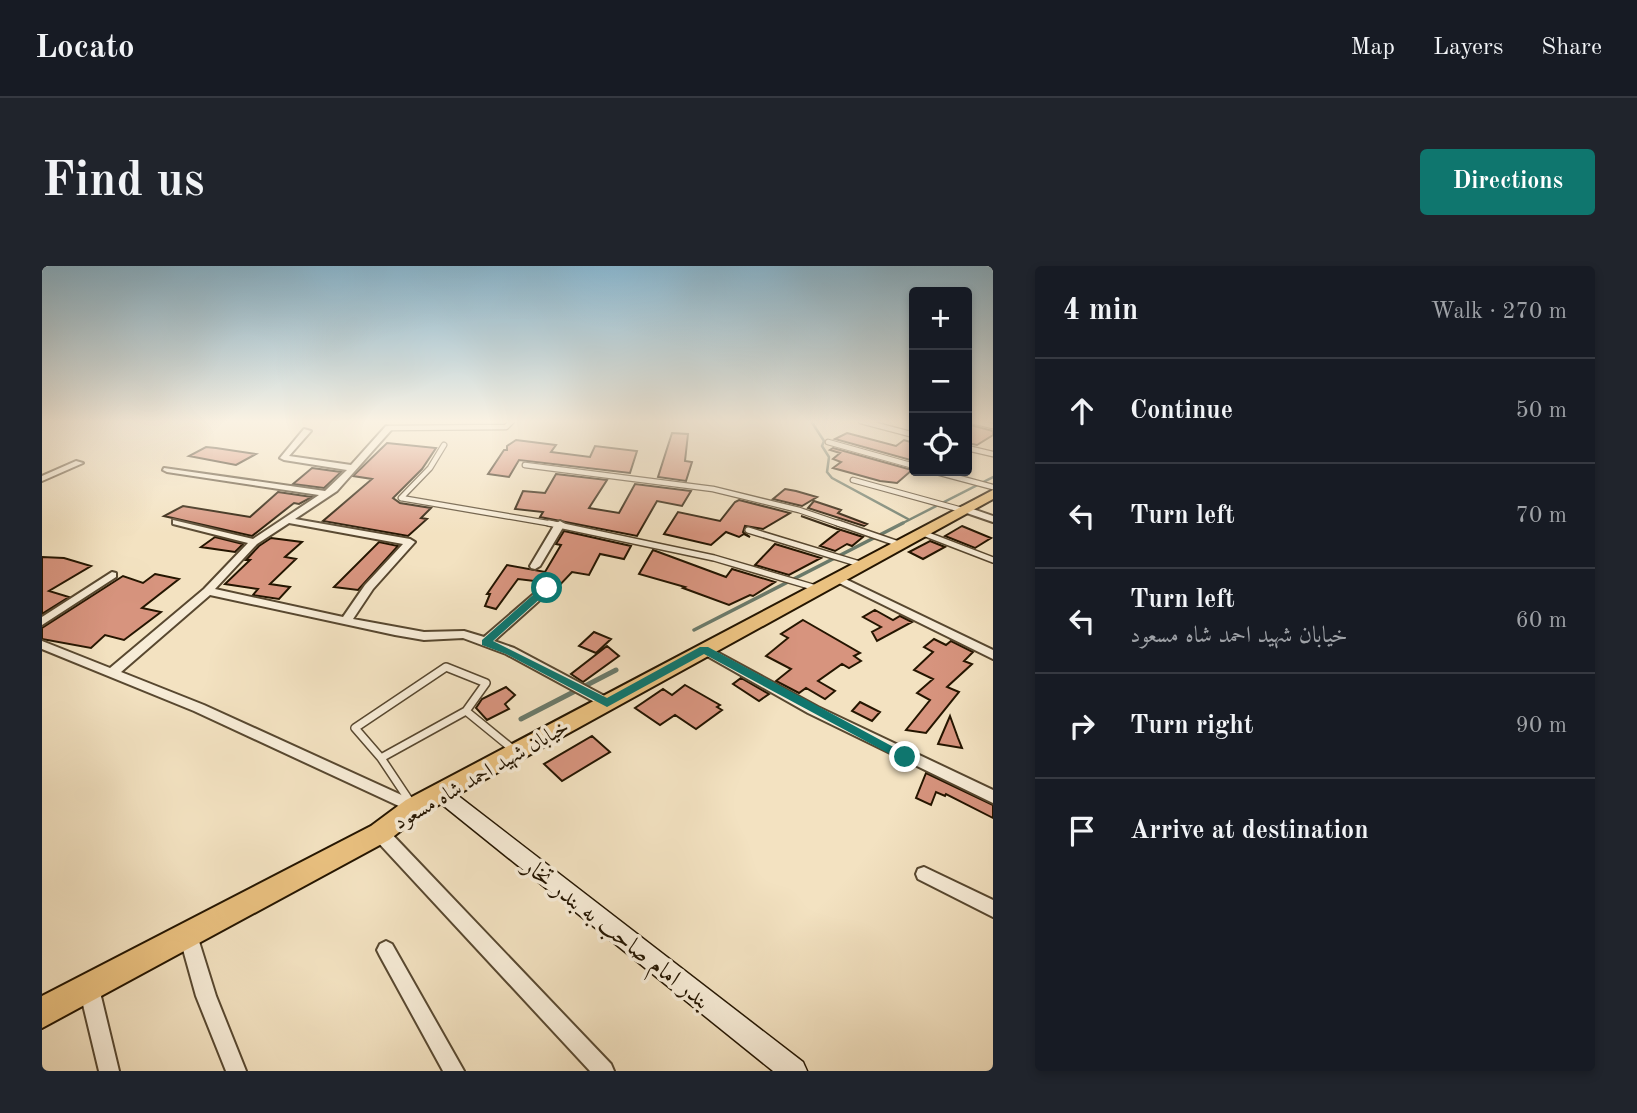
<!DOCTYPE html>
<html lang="en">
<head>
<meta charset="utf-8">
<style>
	:root { --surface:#171b24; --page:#20242c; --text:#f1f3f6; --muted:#9ea1a6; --line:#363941; --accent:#0f766e }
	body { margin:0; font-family:"Old Standard TT",Amiri,serif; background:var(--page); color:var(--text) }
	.controls { position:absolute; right:21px; top:21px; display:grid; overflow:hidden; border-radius:7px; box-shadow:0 4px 10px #0003 }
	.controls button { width:63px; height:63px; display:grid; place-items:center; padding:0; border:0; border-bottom:2px solid var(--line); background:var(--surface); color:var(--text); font:35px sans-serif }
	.stop { position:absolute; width:21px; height:21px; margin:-16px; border:5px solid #0f766e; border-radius:50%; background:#fff }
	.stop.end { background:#0f766e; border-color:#fff; box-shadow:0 2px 7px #0008 }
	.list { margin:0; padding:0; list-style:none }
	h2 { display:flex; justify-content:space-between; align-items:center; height:91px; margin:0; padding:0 28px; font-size:30px }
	h2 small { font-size:23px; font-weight:400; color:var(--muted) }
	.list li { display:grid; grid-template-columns:46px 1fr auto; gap:21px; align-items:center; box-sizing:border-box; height:105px; padding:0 28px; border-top:2px solid var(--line) }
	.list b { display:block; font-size:26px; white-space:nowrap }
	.list p { margin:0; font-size:23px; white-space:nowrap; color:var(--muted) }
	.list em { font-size:23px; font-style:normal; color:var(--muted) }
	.icon { flex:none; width:38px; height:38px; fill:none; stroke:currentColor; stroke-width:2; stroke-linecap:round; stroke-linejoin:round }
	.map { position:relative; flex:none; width:951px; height:805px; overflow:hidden; border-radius:7px }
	header { display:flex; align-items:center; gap:42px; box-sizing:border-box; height:98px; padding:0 35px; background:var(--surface); border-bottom:2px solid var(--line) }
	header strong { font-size:33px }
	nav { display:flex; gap:38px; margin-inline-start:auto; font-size:24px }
	.intro { display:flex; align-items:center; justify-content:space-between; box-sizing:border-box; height:168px; padding:0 42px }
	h1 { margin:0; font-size:49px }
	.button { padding:18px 32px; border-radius:7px; background:var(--accent); color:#fff; font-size:24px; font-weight:700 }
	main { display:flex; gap:42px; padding:0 42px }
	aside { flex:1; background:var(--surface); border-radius:7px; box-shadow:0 4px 10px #0003 }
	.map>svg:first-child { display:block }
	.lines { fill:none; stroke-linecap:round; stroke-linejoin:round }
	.stream-far2 { stroke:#6b7a6a; stroke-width:2.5 }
	.stream-far1 { stroke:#6b7a6a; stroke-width:3.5 }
	.stream { stroke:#6b7a6a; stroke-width:5 }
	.building { fill:#d7947e; stroke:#241500; stroke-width:2 }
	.lane-far2-casing { stroke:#584830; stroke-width:7 }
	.lane-far1-casing { stroke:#584830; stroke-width:8 }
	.lane-casing { stroke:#584830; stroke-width:10 }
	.street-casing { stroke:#584830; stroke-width:4 }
	.secondary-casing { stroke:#241500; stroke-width:3 }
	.primary-casing { stroke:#241500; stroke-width:4 }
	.lane-far2 { stroke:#f7ecd7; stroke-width:4.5 }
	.lane-far1 { stroke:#f7ecd7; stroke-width:5 }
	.lane { stroke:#f7ecd7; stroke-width:7 }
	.street { fill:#f7ecd7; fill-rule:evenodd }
	.secondary { fill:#f7ecd7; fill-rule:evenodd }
	.primary { fill:#eac180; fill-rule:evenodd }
	.route { fill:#0f766e }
	.labels { text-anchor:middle; stroke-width:7; stroke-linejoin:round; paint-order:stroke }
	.street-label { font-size:21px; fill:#241500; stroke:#f7ecd7 }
	.near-street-label { font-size:24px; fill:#241500; stroke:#f7ecd7 }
</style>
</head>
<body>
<header>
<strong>Locato</strong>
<nav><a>Map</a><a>Layers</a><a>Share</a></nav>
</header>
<div class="intro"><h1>Find us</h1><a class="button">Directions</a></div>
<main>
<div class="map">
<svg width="951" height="805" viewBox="0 0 951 805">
	<rect width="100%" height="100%" fill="#f3e2c1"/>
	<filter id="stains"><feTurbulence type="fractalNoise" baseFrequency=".00286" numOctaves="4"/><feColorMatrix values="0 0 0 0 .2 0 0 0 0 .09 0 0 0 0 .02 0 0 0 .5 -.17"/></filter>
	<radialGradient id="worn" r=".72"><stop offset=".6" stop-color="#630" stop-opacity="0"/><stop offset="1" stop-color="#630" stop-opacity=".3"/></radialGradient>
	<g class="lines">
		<path class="stream-far2" d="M769 155 782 175 780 180 787 191 785 206 790 212 866 253
			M857 259 951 211"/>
		<path class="stream-far1" d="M652 364 861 257"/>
		<path class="stream" d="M479 453 574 404"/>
	</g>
	<path class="building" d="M925 158 951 165V169L935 179 925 177Z
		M630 167 646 168 643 195 650 196 644 215 616 211Z
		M805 167 854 180 862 174 872 177V195L793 173Z
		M474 174 514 179 509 186 548 191 553 180 595 185 588 207 477 194 467 211 446 208 462 184H465V180Z
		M345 177 394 182 380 203 351 232 358 237 389 242 379 252 385 253 366 270 281 255 330 213 311 210Z
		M164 181 174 182 214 188 194 199 147 190Z
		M791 182 870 204 855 217 838 215 791 202 799 196 791 193 798 187 788 184Z
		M270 202 299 206 282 222 251 218Z
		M514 208 565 214 547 242 577 247 593 218 649 225 640 240 615 235 595 270 498 251 501 246 473 243 481 225 503 227Z
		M743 223 754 225 775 231 760 240 731 233Z
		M236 226 270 231 257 238 252 237 210 270 122 250 141 240 208 251Z
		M697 234 748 247 721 263 703 260 701 266 708 271 702 268 697 271 684 266 669 279 622 268 636 246 678 255 693 236Z
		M772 235 799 244 796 247 825 258 822 260 766 242Z
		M759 250 793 262 821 271 810 280 805 278 793 285 778 280 798 264Z
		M920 260 949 272 933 282 903 270Z
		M522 265 589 280 582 293 558 288 547 309 530 306 515 322 509 317 476 313 454 343 443 340 448 328H445L465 299 503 306 519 279 514 278Z
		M173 271 201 278 193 286 159 281Z
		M229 272 260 276 243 291 254 293 228 318 248 321 237 333 211 329 216 323 183 318 208 294H204L217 280Z
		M888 275 903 281 881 293 867 286Z
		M337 276 356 280 316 324 292 321Z
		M733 278 779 292 747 309 713 299Z
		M611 284 684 311 690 303 733 316 711 330 708 329 687 339 641 322 643 321 597 308Z
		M0 291 22 292 49 300 7 325 27 331 0 348Z
		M113 308 137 313 100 342 119 346 82 374 63 369 49 382 0 373V362L81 310 101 317Z
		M833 344 851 354 858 350 870 356 835 375 830 366 839 361 821 351Z
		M761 354 818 387 812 390 819 395 807 402 800 398 776 415 793 425 783 433 764 422 757 427 734 415 749 403 724 390 746 372 739 368Z
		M552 366 569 373 554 387 537 380Z
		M892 373 904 379 909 375 931 386 922 395 930 398 905 421 917 426 884 467 864 464 888 434 875 427 891 413 872 404 891 386 882 381Z
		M565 380 577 390 541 416 529 408Z
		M699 412 727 428 717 435 691 418Z
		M643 419 678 439 675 441 680 444 654 463 633 449 618 459 593 442 621 423 630 429Z
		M464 421 473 429 463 438 467 443 445 454 434 442 440 433Z
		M818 436 838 446 830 455 810 445Z
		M908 450 916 472 920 482 896 478Z
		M550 470 568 486 520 515 502 498Z
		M884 507 951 539V552L904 528 903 530 894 526 889 539 874 532Z"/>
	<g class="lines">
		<g class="lane-far2-casing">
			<path id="lane-far2" d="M819 155 872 169
				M930 155 951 160
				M347 162 464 161 470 155
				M786 176 872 200
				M925 182 951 188
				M483 199 671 223 757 244 801 259
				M891 205 951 221
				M811 214 920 244
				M359 232 517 259
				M359 232 388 202 402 179"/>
		</g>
		<g class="lane-far1-casing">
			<path id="lane-far1" d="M507 257 672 292 774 322
				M796 257 857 278
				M706 264 821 299
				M881 267 951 294"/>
		</g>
		<g class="lane-casing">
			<path id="lane" d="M404 401 444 417 424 445 339 492 313 462Z
				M424 445 473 485
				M339 492 369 537"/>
		</g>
		<g class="street-casing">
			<path id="street" d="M344 160 351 162 295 225 253 253 368 273 373 276 331 323 311 353 382 366 422 365 442 371 501 320H509L510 322 509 324 452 375 472 382 570 434 571 437 570 440H560L464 388 421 372 382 374 353 369 168 329 79 406 162 439 377 537 380 541 377 545 372 547 152 445 0 383V375L68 402 162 323 206 277 131 258V254L211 273 277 229 125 206 121 204 122 202 283 225 305 204 242 194 238 192 262 163 269 165 247 190 309 199ZM247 257 361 278 323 319 301 351 173 323 215 278Z
				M34 195 41 197 0 215V210Z
				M922 240 951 250V256L919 245V241Z
				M518 255 523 258 498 300 493 303 489 302 488 300 513 258Z
				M70 306 74 307V311L0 359V351Z
				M795 309 951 384V393L791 314 790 312Z
				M662 379 776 441 951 524V537L766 447 658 386 656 383 658 380Z
				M338 560 344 562 569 798 572 805H548L332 572 330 567 332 562Z
				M882 601 951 634V651L876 613 874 608 876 603Z
				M146 661 152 663 155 669 174 730 204 805H184L154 730 137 669 140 663Z
				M344 675 350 678 422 805H401L338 690 335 684 338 678Z
				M47 712 54 715 57 722 77 805H57L37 722 40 715Z"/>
		</g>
		<g class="secondary-casing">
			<path id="secondary" d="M399 519 406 522 761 796 765 805H731L392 532 389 527 392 522Z"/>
		</g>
		<g class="primary-casing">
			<path id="primary" d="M951 224V233L380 548 347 574 0 762V730L329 560 364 534Z"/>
		</g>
		<use href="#lane-far2" class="lane-far2"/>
		<use href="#lane-far1" class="lane-far1"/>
		<use href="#lane" class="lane"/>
		<use href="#street" class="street"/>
		<use href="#secondary" class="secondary"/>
		<use href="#primary" class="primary"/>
	</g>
	<linearGradient id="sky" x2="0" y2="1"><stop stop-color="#89b8d2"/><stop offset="0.58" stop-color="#faf2e3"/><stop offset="1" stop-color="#faf2e3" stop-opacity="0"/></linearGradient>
	<rect width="951" height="268" fill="url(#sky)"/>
	<path class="route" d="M501 320 510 322 451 375 565 432 658 381H666L870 491 863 496 859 494 662 388 565 441 464 388 440 379V374Z"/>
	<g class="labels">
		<g class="street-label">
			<text transform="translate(439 508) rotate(-30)" y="7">خیابان شهید احمد شاه مسعود</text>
		</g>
		<g class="near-street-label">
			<text transform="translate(575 667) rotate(38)" y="8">بندر امام صاحب به بندر تخار</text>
		</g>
	</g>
	<rect width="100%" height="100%" filter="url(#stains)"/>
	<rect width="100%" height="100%" fill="url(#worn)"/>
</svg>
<div class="controls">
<button>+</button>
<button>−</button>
<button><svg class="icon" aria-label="locate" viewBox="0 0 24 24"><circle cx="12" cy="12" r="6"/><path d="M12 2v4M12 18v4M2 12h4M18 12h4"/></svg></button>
</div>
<div class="stop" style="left:505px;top:322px"></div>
<div class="stop end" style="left:863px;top:491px"></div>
</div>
<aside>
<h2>4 min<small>Walk · 270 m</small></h2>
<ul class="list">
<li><svg class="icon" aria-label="ahead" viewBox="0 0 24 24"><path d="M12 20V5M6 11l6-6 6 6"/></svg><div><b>Continue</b></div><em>50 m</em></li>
<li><svg class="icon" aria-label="left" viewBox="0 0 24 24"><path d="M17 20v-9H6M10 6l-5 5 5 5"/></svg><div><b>Turn left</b></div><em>70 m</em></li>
<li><svg class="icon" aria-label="left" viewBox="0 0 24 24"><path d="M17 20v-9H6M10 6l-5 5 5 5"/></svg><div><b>Turn left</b><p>خیابان شهید احمد شاه مسعود</p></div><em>60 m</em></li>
<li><svg class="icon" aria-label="right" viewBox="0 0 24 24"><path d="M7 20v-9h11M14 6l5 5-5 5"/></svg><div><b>Turn right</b></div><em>90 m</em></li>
<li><svg class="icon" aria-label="arrive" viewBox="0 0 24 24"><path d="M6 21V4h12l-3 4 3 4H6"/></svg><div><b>Arrive at destination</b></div></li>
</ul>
</aside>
</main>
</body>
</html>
